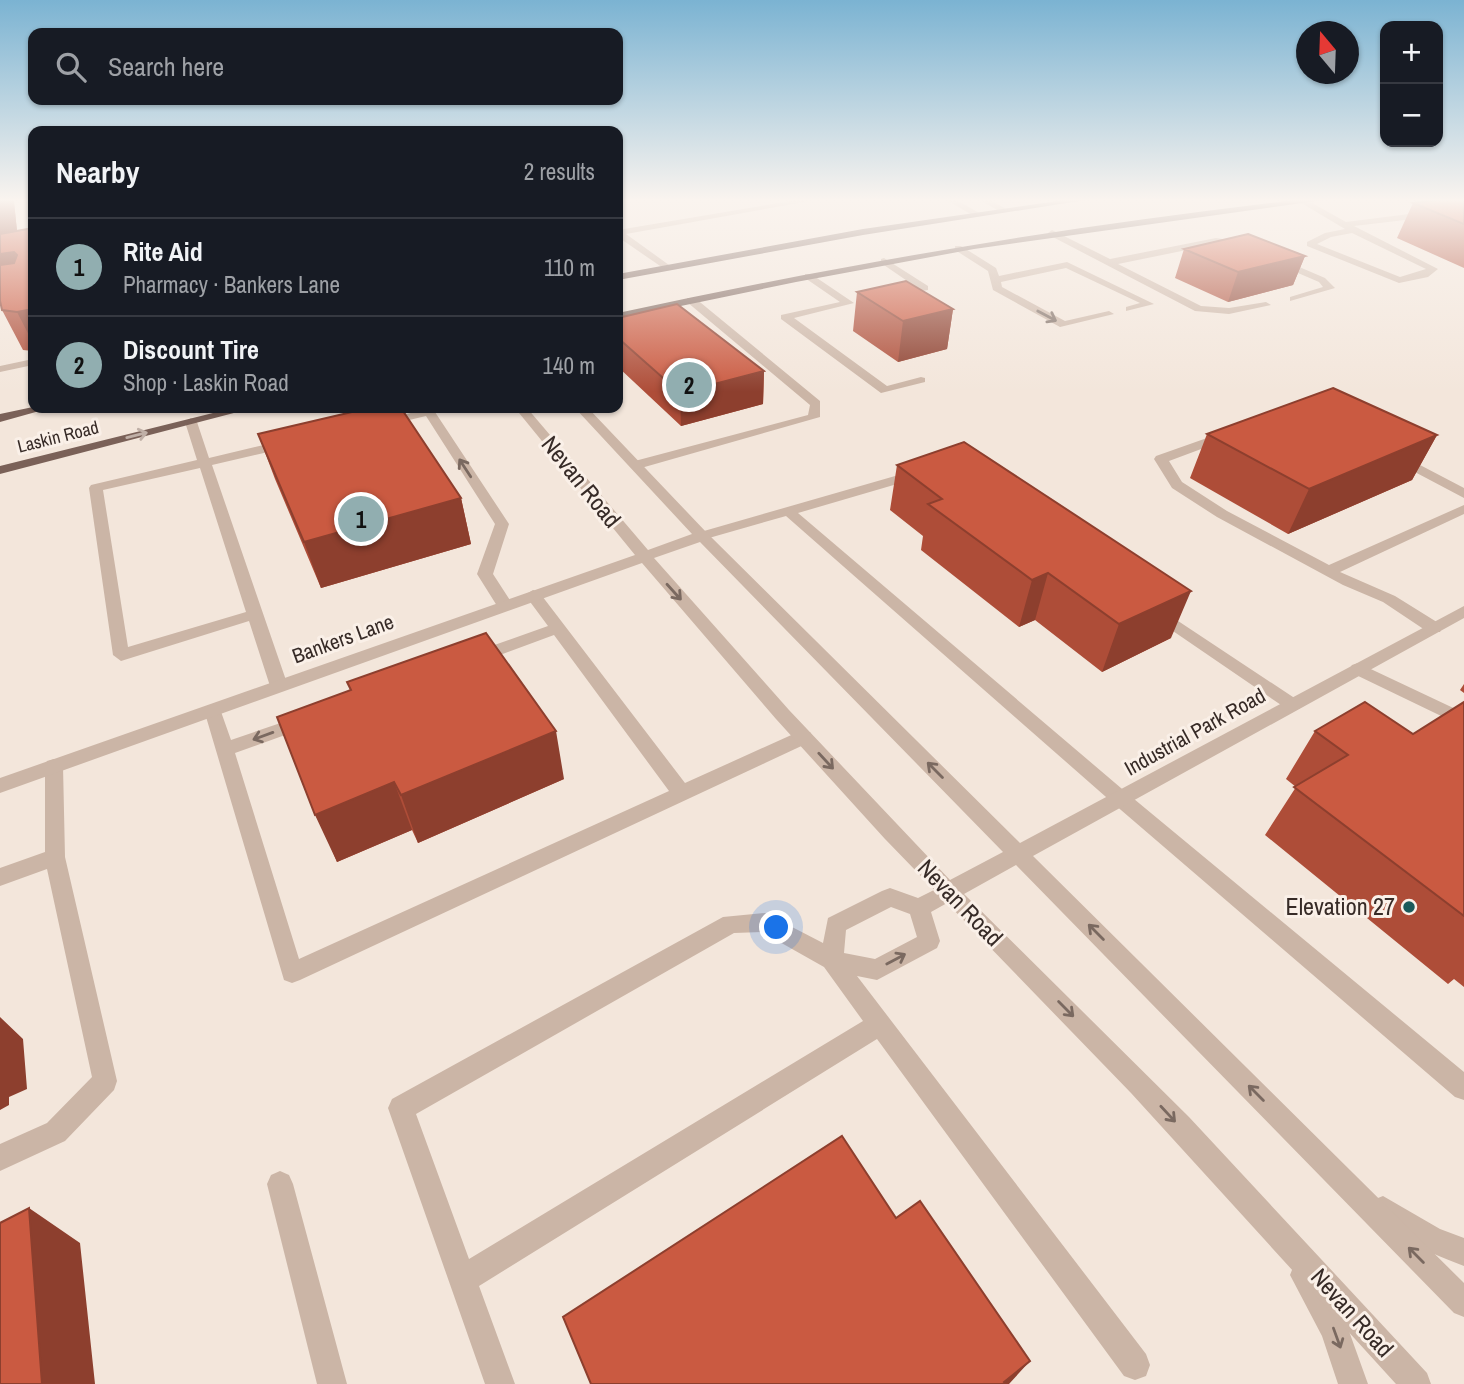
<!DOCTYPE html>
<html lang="en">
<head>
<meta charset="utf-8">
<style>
	:root { --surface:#171b24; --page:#20242c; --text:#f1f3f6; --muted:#9ea1a6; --line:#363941; --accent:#91aeb0 }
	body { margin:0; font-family:"Archivo Narrow",sans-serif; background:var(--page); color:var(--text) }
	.controls { position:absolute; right:21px; top:21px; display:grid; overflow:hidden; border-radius:14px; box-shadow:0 2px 5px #0004 }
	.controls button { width:63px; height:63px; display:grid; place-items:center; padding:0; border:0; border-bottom:2px solid var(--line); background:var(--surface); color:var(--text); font:35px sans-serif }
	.compass { position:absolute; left:1296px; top:21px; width:63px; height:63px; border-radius:50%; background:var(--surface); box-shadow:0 2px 5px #0004; rotate:341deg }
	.you { position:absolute; left:777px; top:928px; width:24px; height:24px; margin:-18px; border:5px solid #fff; border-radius:50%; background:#1a73e8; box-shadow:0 0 0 10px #1a73e833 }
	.badge { display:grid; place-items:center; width:46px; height:46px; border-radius:50%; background:var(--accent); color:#111; font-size:23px; font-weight:700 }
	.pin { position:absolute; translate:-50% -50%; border:4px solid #fff; box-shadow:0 2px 7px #0006 }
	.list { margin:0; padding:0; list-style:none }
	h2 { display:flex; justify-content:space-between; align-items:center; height:91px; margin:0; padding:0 28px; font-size:30px }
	h2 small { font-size:23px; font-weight:400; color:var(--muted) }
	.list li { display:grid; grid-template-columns:46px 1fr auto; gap:21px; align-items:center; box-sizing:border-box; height:98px; padding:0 28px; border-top:2px solid var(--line) }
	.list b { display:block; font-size:26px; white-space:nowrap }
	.list p { margin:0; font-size:23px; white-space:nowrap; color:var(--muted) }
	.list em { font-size:23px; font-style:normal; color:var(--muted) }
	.icon { flex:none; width:38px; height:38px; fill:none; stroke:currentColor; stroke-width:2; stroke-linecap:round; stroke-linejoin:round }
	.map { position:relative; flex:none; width:1464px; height:1384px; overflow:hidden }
	.search { position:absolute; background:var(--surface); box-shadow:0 2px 5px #0004; left:28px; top:28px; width:595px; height:77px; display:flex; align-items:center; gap:18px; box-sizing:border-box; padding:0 24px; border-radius:14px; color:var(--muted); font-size:26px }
	.panel { position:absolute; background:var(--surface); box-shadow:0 2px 5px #0004; left:28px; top:126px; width:595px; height:287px; border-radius:14px }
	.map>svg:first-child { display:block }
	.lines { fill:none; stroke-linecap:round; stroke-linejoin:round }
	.lane { fill:#cbb5a6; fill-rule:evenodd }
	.street { fill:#cbb5a6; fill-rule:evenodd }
	.primary { fill:#7a6158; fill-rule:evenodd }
	.wall { fill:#ae4d38 }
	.shaded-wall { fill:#8d3f2e }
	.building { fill:#ca5a41; stroke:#8d3f2e; stroke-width:2 }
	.oneway { stroke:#7a6960 }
	.oneway2 { stroke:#c0b0a7 }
	.poi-dot { fill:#1b5a5a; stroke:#faf0e8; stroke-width:2.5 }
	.labels { text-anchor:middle; stroke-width:6; stroke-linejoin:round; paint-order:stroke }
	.far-street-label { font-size:18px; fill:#372b27; stroke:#faf0e8 }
	.street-label { font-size:21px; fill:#372b27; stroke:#faf0e8 }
	.near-street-label { font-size:24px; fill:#372b27; stroke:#faf0e8 }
	.near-poi-label { font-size:24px; fill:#372b27; stroke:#faf0e8; text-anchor:end }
</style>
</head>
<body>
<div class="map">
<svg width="1464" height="1384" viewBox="0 0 1464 1384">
	<rect width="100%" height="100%" fill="#f3e6db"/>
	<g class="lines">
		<path class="lane" d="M28 198H33V210L29 208Z
			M808 198H826L626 234 669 265V269L666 270 618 237V230Z
			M943 198H953L981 214 974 216Z
			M976 198H986L1008 210 1001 212Z
			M1293 198H1303L1346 222 1464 207V213L1354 226 1438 269 1428 277 1399 283 1307 246V242L1325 233 1345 229ZM1352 233 1426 269 1400 277 1317 244 1331 237Z
			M1052 230 1110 259 1216 238 1241 242 1243 244 1238 247 1216 244 1118 264 1201 306 1229 308 1266 302 1271 305 1229 314 1195 311 1049 235 1048 233Z
			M955 246H961L996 268 999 276 1067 262 1154 304 1126 311V307L1140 303 1066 268 1001 282 1002 287 1065 321 1109 311 1114 314 1060 327 993 290 988 271 955 250Z
			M884 258 928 286V290L891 296V292L916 287 881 263V259Z
			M1277 260H1283L1325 278 1335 288 1290 301V297L1323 287 1319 282 1277 264Z
			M805 274H811L854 303 794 318 887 386 921 377 925 378V382L881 393 781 319V315L840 302 805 278Z
			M687 298H695L820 401V417L641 468H631V462L808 415 810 405 687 302Z
			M33 359V365L0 372V366Z
			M429 408 433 409 509 524 493 574 513 605 511 609H499L477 574 495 524 426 416 384 426 378 422Z
			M191 418 197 422 209 458 285 440 291 444 290 447 212 465 288 686 285 690H273L270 686 249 621 121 661 113 655 89 488 91 485 197 460 185 422ZM200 468 246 612 128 647 103 490Z
			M1224 432 1228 433V439L1169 461 1182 482 1227 511 1329 565 1464 505V514L1340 572 1395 596 1440 624 1442 628 1440 632H1428L1383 602 1343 585 1217 517 1172 488 1154 459 1156 456Z
			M1399 454 1464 488V498L1394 461 1392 458Z
			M916 470 923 474 921 477 798 513 1128 794 1464 1072V1100L1455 1097 1114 804 786 516 702 540 695 536 697 533Z
			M533 590 539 592 685 783 798 732H810L813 737 810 742 300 980 292 983 284 980 204 710 207 706H219L231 740 304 715 310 716 313 721 310 726 235 753 299 959 669 791 554 635 481 662H469L467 658 469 654 548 626 525 595Z
			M1157 607 1299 701 1302 705 1299 709H1287L1151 616 1149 612Z
			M1358 663 1464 713V727L1352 673 1349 669 1352 665Z
			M54 759 61 761 63 766 65 857 117 1081 114 1090 65 1141 0 1171V1144L47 1123 92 1077 47 869 0 886V868L45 852V766L47 761Z
			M948 883 956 886 959 892 956 898 931 912 940 941 937 948 877 980 857 976 1146 1354 1150 1365 1146 1376 1135 1380 1124 1376 877 1039 479 1286 515 1384H485L388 1108 392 1099 723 917 765 913 823 943 828 918 882 891 890 888 918 898ZM891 907 910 914 917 937 875 959 844 953 846 930ZM762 932 824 967 863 1021 469 1259 416 1114 734 933Z
			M280 1171 289 1175 293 1184 347 1384H317L267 1184 271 1175Z
			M1383 1196 1440 1229 1464 1238V1266C1439 1256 1380 1235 1369 1210L1373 1200Z
			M1304 1261 1314 1265 1345 1320 1368 1384H1338L1322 1336 1290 1275 1294 1265Z"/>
		<path class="street" d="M515 408H527L648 550 692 534 575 408H588L707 533 1020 843 1464 606V618L1033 856 1464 1283V1317L1454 1313 1016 865 964 894 1189 1117 1427 1373 1431 1384H1396L1131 1093 885 839 776 719 642 563 0 793V778L635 555ZM700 542 1003 852 950 880 789 710 654 558Z"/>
		<path class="primary" d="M1078 198H1098L863 235 618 280V274L863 229Z
			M1313 198H1338L974 249 796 282 618 319V313C848 263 1079 224 1313 198Z
			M33 407 50 408 0 422V414Z
			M233 408H253L0 474V466Z"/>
	</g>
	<path class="wall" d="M0 198H12L14 202 17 231 33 228V351L23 350 2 310Z
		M1464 198V268L1397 238 1413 203Z
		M1184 249 1305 256 1293 285 1228 302 1175 278Z
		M857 292 953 309 947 349 898 362 853 331Z
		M618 318 764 371 763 404 681 426 618 367Z
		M258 434 461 498 471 544 321 588 275 479Z
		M1207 434 1437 435 1412 480 1288 534 1190 478Z
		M897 465 1171 638 1102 672 1035 620 1019 627 921 550 923 536 890 510Z
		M1464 684V693L1460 690Z
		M1464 703V987L1454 979 1448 984 1265 835 1296 787 1286 779 1315 731 1413 734Z
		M277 717 564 779 418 843 412 830 337 862Z"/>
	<path class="shaded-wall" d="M0 198H12L14 202 20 260 17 255 14 252 33 289 0 278Z
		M1305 256 1293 285 1228 302 1238 272Z
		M33 309V343L17 312Z
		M953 309 947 349 898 362 903 321Z
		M764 371 763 404 681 426 680 393Z
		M1437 435 1412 480 1288 534 1309 489Z
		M461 498 471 544 321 588 304 542Z
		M1048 573 1035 620 1019 627 1032 580Z
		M1191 591 1171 638 1102 672 1119 624Z
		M556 731 564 779 418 843 401 795Z
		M394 782 412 830 337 862 315 815Z
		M0 1017 23 1039 27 1089 9 1097V1105L0 1110Z
		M29 1208 80 1243 95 1384H42Z
		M1030 1361 1009 1384H1002Z"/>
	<path class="building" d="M0 198 2 227H0Z
		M1455 198H1464V224L1413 203Z
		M33 228V309L17 312 2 310 0 301V265L14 263 17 255 14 252 0 254V234Z
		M1248 234 1305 256 1238 272 1184 249Z
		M906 281 953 309 903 321 857 292Z
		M677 304 764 371 680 393 618 338V318Z
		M1333 388 1437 435 1309 489 1207 434Z
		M369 408H401L461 498 304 542 258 434Z
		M964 442 1191 591 1119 624 1048 573 1032 580 928 504 942 499 897 465Z
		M486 633 556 731 401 795 394 782 315 815 277 717 351 690 347 682Z
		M1365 702 1413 734 1464 702V916L1294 787 1348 755 1315 731Z
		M842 1136 896 1218 920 1201 1030 1361 1004 1382 1006 1384H591L563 1317Z
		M29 1208 42 1384H0V1223Z"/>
	<defs><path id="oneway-shaft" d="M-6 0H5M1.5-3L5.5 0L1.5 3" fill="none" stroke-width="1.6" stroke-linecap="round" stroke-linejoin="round" transform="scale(1.75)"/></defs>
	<g class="oneway">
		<use href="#oneway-shaft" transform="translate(1047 316) rotate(28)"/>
		<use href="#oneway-shaft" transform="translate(465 468) rotate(-123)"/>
		<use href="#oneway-shaft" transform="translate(674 592) rotate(48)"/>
		<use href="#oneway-shaft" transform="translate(263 736) rotate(160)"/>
		<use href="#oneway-shaft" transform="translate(826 761) rotate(47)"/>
		<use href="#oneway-shaft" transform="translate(935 770) rotate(-135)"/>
		<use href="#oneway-shaft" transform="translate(1096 932) rotate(-135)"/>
		<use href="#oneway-shaft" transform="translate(896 959) rotate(-28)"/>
		<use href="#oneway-shaft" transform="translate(1066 1009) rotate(45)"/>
		<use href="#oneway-shaft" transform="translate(1256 1093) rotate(-135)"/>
		<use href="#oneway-shaft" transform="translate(1168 1114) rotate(47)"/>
		<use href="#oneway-shaft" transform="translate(1416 1255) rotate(-135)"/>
		<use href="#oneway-shaft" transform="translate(1337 1338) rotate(70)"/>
	</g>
	<use class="oneway2" href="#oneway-shaft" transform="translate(137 435) rotate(-14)"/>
	<linearGradient id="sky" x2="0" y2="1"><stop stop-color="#7bb3d2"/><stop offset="0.51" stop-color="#faf4ef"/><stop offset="1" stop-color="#faf4ef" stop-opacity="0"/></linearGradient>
	<rect width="1464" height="392" fill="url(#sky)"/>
	<circle class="poi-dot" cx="1409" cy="907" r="7"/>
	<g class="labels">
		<g class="far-street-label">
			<text transform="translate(58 437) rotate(-14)" y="6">Laskin Road</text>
		</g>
		<g class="street-label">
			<text transform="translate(343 639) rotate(-20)" y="7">Bankers Lane</text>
			<text transform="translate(1195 732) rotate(-29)" y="7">Industrial Park Road</text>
		</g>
		<g class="near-street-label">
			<text transform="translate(581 482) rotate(51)" y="8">Nevan Road</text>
			<text transform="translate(960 903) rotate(46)" y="8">Nevan Road</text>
			<text transform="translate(1352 1313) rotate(48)" y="8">Nevan Road</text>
		</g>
		<g class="near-poi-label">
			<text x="1395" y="915">Elevation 27</text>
		</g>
	</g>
</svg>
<div class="controls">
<button>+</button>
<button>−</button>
</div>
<svg class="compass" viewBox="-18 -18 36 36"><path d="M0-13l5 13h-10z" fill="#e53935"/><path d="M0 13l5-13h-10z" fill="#9ea1a6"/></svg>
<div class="you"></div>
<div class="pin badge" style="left:361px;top:519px">1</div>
<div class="pin badge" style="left:689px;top:385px">2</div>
<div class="search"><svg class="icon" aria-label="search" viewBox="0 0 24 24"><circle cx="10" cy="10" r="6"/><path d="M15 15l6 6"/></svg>Search here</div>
<section class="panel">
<h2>Nearby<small>2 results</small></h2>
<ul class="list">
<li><span class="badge">1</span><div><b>Rite Aid</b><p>Pharmacy · Bankers Lane</p></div><em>110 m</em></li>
<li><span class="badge">2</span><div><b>Discount Tire</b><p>Shop · Laskin Road</p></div><em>140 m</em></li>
</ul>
</section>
</div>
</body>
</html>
